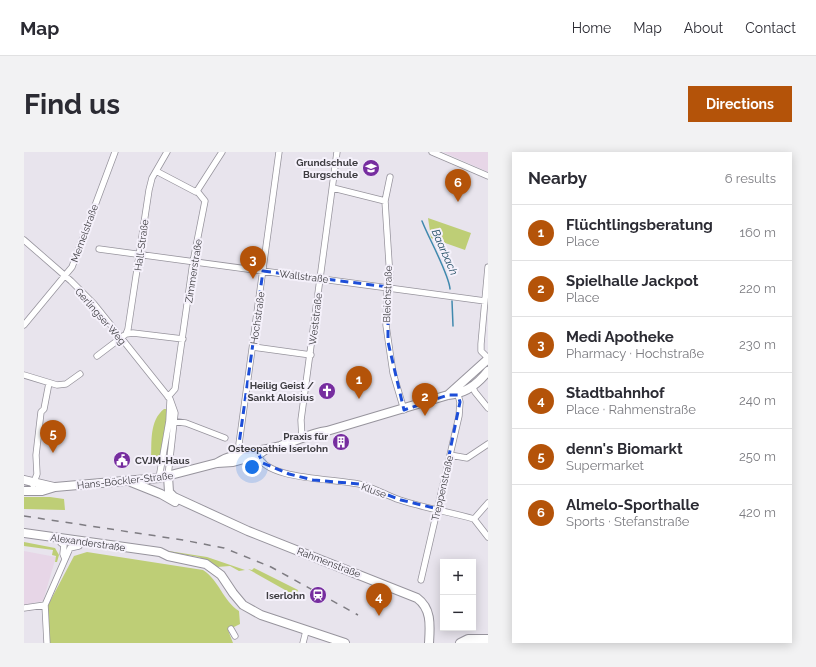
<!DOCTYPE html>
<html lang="en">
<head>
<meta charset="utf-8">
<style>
	:root { --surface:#fff; --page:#f2f2f3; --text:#2b2b33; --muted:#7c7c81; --line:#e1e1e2; --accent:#b45309 }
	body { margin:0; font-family:Raleway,sans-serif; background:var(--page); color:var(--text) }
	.controls { position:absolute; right:12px; bottom:12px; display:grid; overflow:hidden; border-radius:0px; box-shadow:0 2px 10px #0003 }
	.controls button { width:36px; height:36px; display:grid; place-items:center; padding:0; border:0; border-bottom:1px solid var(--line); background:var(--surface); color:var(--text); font:20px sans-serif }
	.you { position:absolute; left:228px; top:315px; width:14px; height:14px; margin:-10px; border:3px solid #fff; border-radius:50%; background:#1a73e8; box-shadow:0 0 0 6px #1a73e833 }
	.badge { display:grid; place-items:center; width:26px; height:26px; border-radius:50%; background:var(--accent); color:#fff; font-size:13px; font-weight:700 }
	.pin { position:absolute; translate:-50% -33px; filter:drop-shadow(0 1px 2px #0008) }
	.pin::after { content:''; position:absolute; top:21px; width:14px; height:12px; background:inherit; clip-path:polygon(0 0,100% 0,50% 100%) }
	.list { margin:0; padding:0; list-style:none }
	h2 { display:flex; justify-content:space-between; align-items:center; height:52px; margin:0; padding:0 16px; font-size:17px }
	h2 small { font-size:13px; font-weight:400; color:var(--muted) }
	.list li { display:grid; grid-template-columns:26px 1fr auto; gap:12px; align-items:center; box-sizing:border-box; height:56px; padding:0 16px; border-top:1px solid var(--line) }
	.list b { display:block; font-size:15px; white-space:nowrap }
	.list p { margin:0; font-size:13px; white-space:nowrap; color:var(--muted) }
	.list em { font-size:13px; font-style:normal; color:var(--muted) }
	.map { position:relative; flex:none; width:464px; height:491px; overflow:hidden; border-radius:0px }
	header { display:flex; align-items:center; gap:24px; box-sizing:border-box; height:56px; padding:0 20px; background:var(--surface); border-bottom:1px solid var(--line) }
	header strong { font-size:19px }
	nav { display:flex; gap:22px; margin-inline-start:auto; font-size:14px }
	.intro { display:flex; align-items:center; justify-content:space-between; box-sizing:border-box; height:96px; padding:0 24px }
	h1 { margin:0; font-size:28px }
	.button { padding:10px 18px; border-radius:0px; background:var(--accent); color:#fff; font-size:14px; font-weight:700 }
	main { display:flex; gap:24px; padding:0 24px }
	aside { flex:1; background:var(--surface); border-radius:0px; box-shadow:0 2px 10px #0003 }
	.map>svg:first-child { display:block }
	.industrial { fill:#e7d6e7 }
	.green { fill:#bece76 }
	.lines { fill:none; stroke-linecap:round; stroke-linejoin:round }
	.stream { stroke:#4089ae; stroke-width:1.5 }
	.street-casing { stroke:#97949d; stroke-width:7 }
	.secondary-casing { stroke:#97949d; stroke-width:10 }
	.street { stroke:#fff; stroke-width:5.5 }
	.secondary { stroke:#fff; stroke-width:8 }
	.rail { stroke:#7e7c82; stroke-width:1.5; stroke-dasharray:7 7; stroke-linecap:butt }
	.marked { fill:none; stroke:#1d4ed8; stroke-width:3; stroke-dasharray:8 5; stroke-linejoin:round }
	.labels { text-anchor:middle; stroke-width:4; stroke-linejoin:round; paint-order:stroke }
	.poi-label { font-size:10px; font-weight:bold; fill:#3d3c40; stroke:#f5f1fb; text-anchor:end }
	.street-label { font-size:10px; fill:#3d3c40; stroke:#f5f1fb }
	.water-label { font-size:11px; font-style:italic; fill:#224d63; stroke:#f5f1fb }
</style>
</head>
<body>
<header>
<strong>Map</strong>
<nav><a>Home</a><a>Map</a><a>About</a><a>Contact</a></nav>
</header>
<div class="intro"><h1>Find us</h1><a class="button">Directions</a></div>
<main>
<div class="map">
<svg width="464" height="491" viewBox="0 0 464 491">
	<rect width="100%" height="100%" fill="#e8e4ed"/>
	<path class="industrial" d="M419 0H464V20Z
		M0 399 32 405 19 449 0 453Z"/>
	<path class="green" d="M404 66 447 81 441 98 407 86Z
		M140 257H143V264L135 309 132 313H129L127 308C128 290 125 269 140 257Z
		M0 345H26L40 347 41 358 0 357Z
		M0 390 31 396 35 403 33 410H31L32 404 28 403 29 398 0 394Z
		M138 398 183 405 221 418 215 419 206 414 193 415 175 405 137 399Z
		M63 400 179 418C195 428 199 449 215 459L216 472 204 478 209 491H24L22 457 50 404Z
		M230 416 274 438 272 442 270 443 224 417 228 418Z"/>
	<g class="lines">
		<path class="stream" d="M398 69C405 87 425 122 426 137
			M428 149 429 174"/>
		<g class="street-casing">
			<path id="street" d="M408 0 464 24
				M132 19 172 40
				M366 25 361 49 366 126 363 140 362 173 369 221 380 258
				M309 36 361 49
				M0 88 47 129 70 152 146 247 151 261 144 324
				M75 97 461 149
				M464 115 457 192V199L464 206
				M0 173 48 115 91 0
				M102 182 109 181 159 187
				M229 195 287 203
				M73 204 102 182 104 177 125 38 128 26 143 0
				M0 223 33 233 42 232 56 222
				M448 234 451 240 464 256
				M144 245 151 237 169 110 181 49 173 39 198 0
				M147 269 162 271 201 286
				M278 287 277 268 313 0
				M234 303C242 330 321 326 342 334 354 338 364 344 376 348 400 356 426 360 450 367
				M426 303 443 306 464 292
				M218 304V301L215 292 255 0
				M135 326 145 269 146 249
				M9 333 13 322 12 303 17 260 20 257 25 231
				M450 367 464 385
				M450 367 464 351
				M37 391 40 393 39 402 41 407
				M397 428 435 264 436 250 434 243
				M0 456 21 453
				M207 477 211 484
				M23 491 21 453 46 396 55 394
				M279 491 282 479"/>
		</g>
		<g class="secondary-casing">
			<path id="secondary" d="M424 243 464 207
				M193 311C213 299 234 300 256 294 272 289 287 281 303 279L424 243C441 242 454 232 464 219
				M144 324 145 340 150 345 224 379 393 446C408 457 406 474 405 491
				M0 328 30 335
				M107 330 137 342 151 350
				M0 339H18L31 335 135 326 193 311 209 310 234 303 241 298
				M0 381 136 400 144 404 182 412 197 423 209 441 219 453 237 463 321 491
				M436 491 444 487H464"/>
		</g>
		<use href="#street" class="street"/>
		<use href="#secondary" class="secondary"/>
		<path class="rail" d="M0 364 159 388 200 396 247 415 334 463"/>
	</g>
	<path class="marked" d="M239 119 364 135V190L380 258 424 243H434L436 250 414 357 377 348 335 332 289 328 265 322 239 311 232 297 218 301 215 292Z"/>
	<defs>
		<g id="school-disc" transform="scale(0.9)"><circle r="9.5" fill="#762d9f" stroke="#f5f1fb"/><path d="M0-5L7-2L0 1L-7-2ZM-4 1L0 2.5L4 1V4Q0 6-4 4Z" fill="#fff"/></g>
		<g id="church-disc" transform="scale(0.9)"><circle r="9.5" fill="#762d9f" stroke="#f5f1fb"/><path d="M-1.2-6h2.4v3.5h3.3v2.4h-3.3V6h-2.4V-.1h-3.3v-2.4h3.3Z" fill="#fff"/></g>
		<g id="building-disc" transform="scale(0.9)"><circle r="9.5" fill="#762d9f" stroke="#f5f1fb"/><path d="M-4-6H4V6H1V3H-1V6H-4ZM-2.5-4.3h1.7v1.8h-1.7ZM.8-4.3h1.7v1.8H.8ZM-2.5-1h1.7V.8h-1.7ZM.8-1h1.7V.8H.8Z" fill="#fff"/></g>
		<g id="civic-disc" transform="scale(0.9)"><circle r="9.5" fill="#762d9f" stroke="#f5f1fb"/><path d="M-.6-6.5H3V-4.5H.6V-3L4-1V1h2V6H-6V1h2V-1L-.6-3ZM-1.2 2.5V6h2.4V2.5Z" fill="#fff"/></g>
		<g id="station-disc" transform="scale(0.9)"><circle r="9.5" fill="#762d9f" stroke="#f5f1fb"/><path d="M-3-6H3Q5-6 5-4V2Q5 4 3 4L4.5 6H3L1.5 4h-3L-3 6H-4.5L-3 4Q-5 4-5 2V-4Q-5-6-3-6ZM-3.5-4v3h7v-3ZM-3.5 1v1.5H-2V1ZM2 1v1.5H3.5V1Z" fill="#fff"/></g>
	</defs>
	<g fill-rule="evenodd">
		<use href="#school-disc" x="347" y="16"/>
		<use href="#church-disc" x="303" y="239"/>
		<use href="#building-disc" x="317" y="290"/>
		<use href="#civic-disc" x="98" y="308"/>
		<use href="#station-disc" x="294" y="443"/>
	</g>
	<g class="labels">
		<g class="poi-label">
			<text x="334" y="14">Grundschule<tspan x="334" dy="12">Burgschule</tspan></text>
			<text x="290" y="237">Heilig Geist /<tspan x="290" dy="12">Sankt Aloisius</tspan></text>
			<text x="304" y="288">Praxis für<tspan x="304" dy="12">Osteopathie Iserlohn</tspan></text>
			<text x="111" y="312" text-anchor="start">CVJM-Haus</text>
			<text x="281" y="447">Iserlohn</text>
		</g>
		<g class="street-label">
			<text transform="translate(60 81) rotate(-70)" y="4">Memelstraße</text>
			<text transform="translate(117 93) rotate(-82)" y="4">Hall-Straße</text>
			<text transform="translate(169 119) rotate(-81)" y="4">Zimmerstraße</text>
			<text transform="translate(280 124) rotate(7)" y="4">Wallstraße</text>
			<text transform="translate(363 142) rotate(-88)" y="4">Bleichstraße</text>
			<text transform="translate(77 164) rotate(49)" y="4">Gerlingser Weg</text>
			<text transform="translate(233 166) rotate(-82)" y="4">Hochstraße</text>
			<text transform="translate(291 167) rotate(-83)" y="4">Weststraße</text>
			<text transform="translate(101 328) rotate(-6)" y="4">Hans-Böckler-Straße</text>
			<text transform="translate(418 336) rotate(-77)" y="4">Treppenstraße</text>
			<text transform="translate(350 338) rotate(20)" y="4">Kluse</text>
			<text transform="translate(64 390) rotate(8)" y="4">Alexanderstraße</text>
			<text transform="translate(305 410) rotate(21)" y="4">Rahmenstraße</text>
		</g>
		<g class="water-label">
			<text transform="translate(421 100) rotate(66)" y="4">Baarbach</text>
		</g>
	</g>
</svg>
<div class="controls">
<button>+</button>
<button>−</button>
</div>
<div class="you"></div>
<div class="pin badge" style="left:335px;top:247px">1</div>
<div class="pin badge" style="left:401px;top:264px">2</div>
<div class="pin badge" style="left:229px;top:127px">3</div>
<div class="pin badge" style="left:355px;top:464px">4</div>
<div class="pin badge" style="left:29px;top:301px">5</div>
<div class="pin badge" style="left:434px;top:50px">6</div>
</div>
<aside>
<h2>Nearby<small>6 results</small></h2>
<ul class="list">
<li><span class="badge">1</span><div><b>Flüchtlingsberatung</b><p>Place</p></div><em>160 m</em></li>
<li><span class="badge">2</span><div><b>Spielhalle Jackpot</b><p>Place</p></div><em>220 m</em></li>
<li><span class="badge">3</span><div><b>Medi Apotheke</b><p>Pharmacy · Hochstraße</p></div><em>230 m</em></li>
<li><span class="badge">4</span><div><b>Stadtbahnhof</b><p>Place · Rahmenstraße</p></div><em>240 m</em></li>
<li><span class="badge">5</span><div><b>denn's Biomarkt</b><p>Supermarket</p></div><em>250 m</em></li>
<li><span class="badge">6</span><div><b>Almelo-Sporthalle</b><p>Sports · Stefanstraße</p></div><em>420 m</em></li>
</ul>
</aside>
</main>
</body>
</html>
